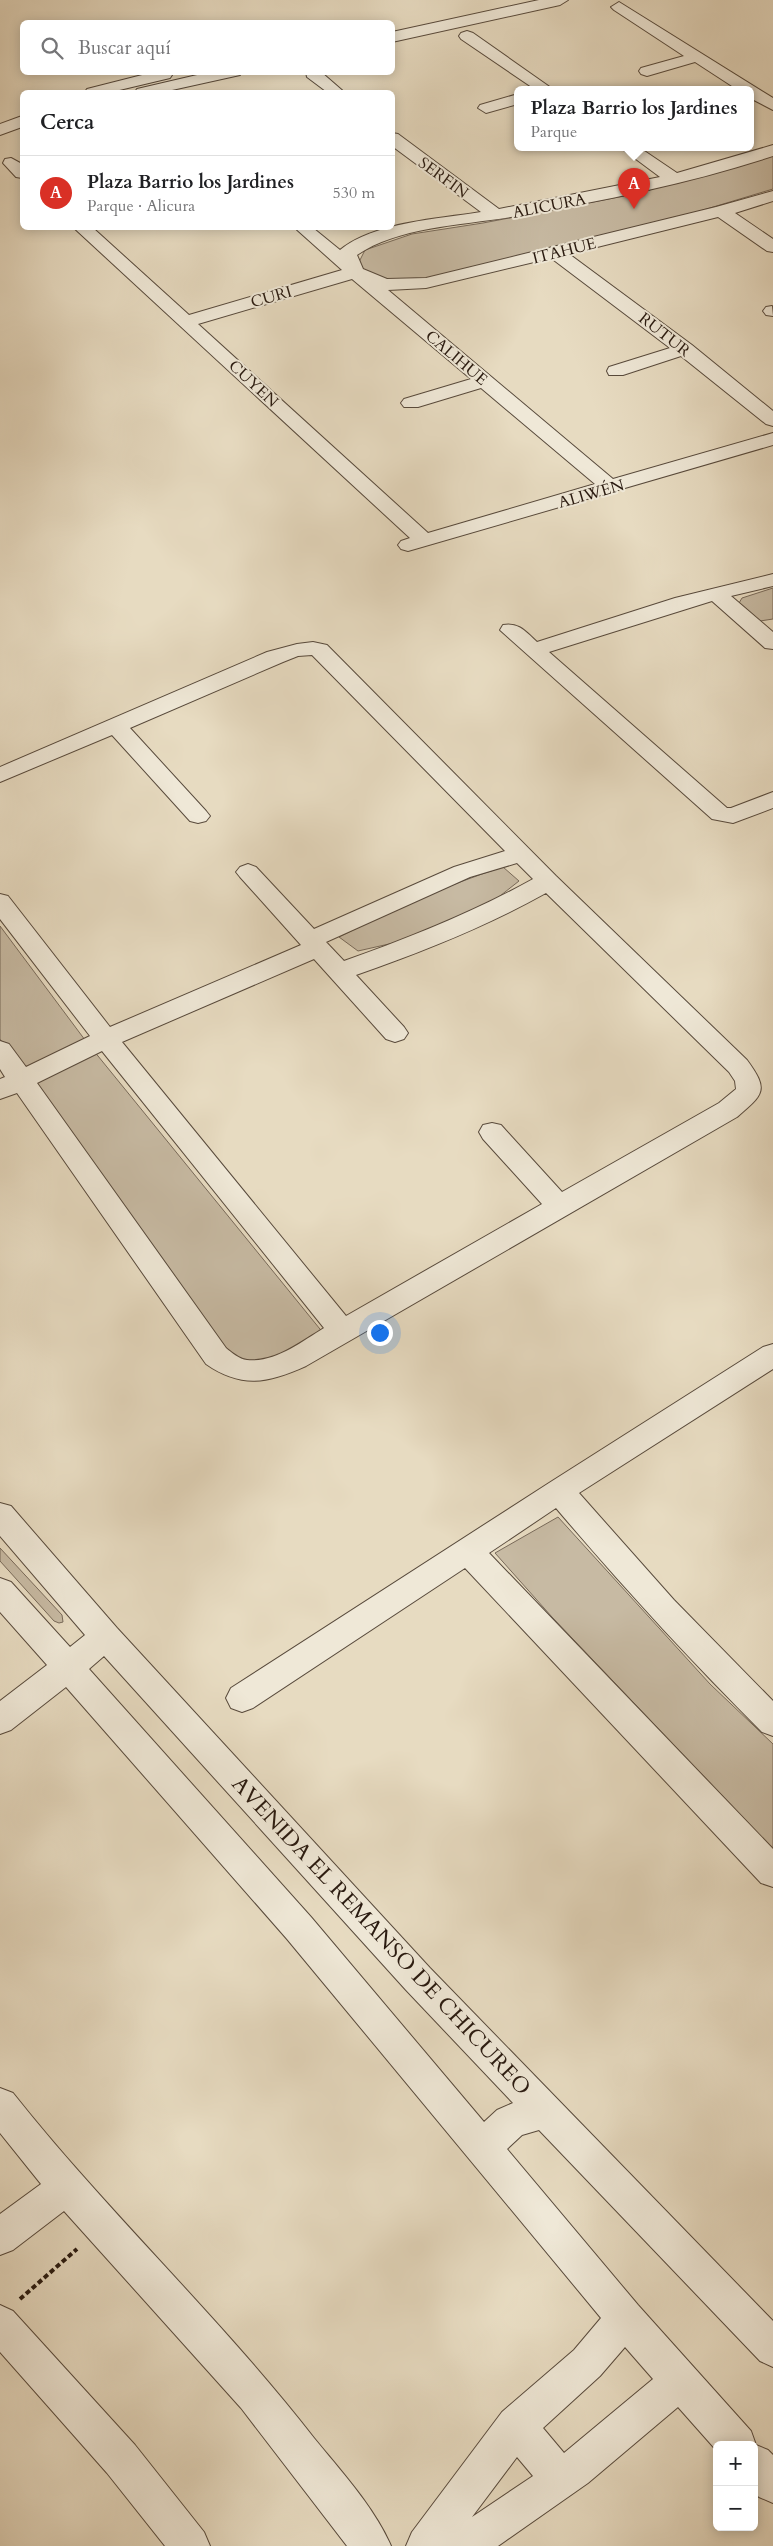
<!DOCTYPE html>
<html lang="es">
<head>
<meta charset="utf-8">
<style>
	:root { --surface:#fff; --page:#f6f6f6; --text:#202124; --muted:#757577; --line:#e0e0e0; --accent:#d93025 }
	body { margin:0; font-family:Cardo,serif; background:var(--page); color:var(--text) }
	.controls { position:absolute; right:15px; bottom:15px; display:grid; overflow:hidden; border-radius:8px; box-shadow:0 2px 12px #0003 }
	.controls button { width:45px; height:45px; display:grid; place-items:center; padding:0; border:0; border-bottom:1px solid var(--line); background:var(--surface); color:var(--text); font:25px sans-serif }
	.you { position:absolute; left:379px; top:1332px; width:18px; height:18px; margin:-12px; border:4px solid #fff; border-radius:50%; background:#1a73e8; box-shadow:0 0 0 8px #1a73e833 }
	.badge { display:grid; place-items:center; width:32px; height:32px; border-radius:50%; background:var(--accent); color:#fff; font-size:16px; font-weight:700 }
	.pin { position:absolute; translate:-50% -41px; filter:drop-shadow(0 1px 2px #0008) }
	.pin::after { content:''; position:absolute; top:26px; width:18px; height:15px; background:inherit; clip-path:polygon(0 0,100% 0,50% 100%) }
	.popup { position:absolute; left:514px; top:86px; width:240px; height:65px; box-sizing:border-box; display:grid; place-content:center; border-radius:8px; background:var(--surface); filter:drop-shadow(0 1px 4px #0005); font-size:16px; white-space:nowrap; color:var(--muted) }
	.popup b { font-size:19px; color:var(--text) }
	.popup::after { content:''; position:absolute; left:50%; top:100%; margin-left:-10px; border:10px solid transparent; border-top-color:var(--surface) }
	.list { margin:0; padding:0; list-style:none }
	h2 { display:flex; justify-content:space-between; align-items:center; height:65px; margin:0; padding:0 20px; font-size:21px }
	h2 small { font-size:16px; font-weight:400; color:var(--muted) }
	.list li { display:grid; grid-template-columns:32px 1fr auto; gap:15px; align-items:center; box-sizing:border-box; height:75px; padding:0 20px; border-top:1px solid var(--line) }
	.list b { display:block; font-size:19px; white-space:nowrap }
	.list p { margin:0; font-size:16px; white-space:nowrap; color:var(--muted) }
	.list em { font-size:16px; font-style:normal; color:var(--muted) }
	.icon { flex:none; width:28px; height:28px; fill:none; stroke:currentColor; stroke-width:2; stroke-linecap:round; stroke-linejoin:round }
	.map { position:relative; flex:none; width:773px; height:2546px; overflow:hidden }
	.search { position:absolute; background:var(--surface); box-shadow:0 2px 12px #0003; left:20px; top:20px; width:375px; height:55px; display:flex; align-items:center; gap:12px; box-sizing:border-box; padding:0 18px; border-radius:8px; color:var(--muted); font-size:19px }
	.panel { position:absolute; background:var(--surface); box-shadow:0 2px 12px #0003; left:20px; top:90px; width:375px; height:140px; border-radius:8px }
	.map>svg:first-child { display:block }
	.green { fill:#c7baa3; stroke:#786a5a }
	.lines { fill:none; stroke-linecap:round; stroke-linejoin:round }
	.minor-casing { stroke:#584a3c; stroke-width:2 }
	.path { stroke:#291a10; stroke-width:4; stroke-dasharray:5 3; stroke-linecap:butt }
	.minor { fill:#efe8d7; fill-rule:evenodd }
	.labels { text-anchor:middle; stroke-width:4; stroke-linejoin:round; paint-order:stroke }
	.far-street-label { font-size:16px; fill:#291a10; stroke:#efe8d7 }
	.near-street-label { font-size:22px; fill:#291a10; stroke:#efe8d7 }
</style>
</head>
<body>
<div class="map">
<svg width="773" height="2546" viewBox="0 0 773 2546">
	<rect width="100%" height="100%" fill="#e7dbc1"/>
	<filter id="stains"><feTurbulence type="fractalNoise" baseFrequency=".004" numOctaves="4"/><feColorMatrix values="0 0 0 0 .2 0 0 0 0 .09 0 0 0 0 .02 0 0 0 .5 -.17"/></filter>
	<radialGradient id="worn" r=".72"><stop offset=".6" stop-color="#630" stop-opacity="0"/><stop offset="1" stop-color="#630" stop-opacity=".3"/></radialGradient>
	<path class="green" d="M773 155V189L607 239 427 282 376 280 358 264 365 250 412 234 483 223 635 194Z
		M773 588V619L760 621 739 603 742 598Z
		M503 867 519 881 491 903 420 937 358 951 339 937C392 910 446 885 503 867Z
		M0 926 85 1040 324 1334C306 1343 267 1366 247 1363 235 1362 227 1351 219 1343L0 1039Z
		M558 1517 710 1684 773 1744V1849L552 1617 495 1553Z
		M0 1548 62 1615 63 1622 59 1623 54 1621 0 1561Z"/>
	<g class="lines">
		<g class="minor-casing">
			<path id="minor" d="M539 0H568L560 5 392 42V32Z
				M619 2 773 98V110L750 98V90H738L695 62 647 76 641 74 639 71 641 68 684 56 614 10 611 7Z
				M467 31 473 33 554 90H536L461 39 459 36 461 33Z
				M154 72H170L172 75 170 78 111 92H85L87 89Z
				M210 72H242L240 75 163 92H135L137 89Z
				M306 72H321L344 92H327L307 77Z
				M518 94V104L486 113 478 108 480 105Z
				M22 116V127L0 135V124Z
				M392 133 398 134 499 209 660 177 621 148H640L677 173 773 145V156C691 183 606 200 522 215 471 225 400 225 357 255L363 269 387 279 426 278 716 207 773 191V201L735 213 773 239V252L767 251 718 217 569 254 692 345 773 411V426L766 424 681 356 623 375H609L607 371 609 367 670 348 551 258 426 288 388 290 613 479 773 433V445L415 549 408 551 401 549 398 545 401 541 410 538 74 228H93L189 315 342 270 295 228H313L340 250C374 222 439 219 481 212L392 146ZM352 279 471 379 404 399 401 403 404 407H418L481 388 595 484 428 533 198 324Z
				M11 158 22 164V178L16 177 3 163 5 159Z
				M772 306 773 316 766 315 763 311 766 307Z
				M773 574V586L731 596 773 632V649L765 648 712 601 549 652 727 808H731L773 792V808L733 823 712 819 500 630 503 625C519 622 526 632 537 642L675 598Z
				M313 642 327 645 556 876 747 1060C769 1090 764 1094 737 1117L306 1366C268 1383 242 1389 206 1364L17 1093 0 1099V1079L5 1077 0 1069V1041L9 1044 26 1067 90 1036 0 919V894L8 896 110 1027 301 945 240 877 236 872 240 867 248 864 256 867 314 929 454 867 505 851 312 655 298 656 283 662 130 728 206 811 210 816 206 821 198 823 190 821 112 735 0 782V767L267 652 297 644ZM517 863 533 879C472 913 409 938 344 961L326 942 470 877ZM546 893 729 1072 735 1081 736 1089 719 1103 562 1192 501 1125 492 1123 483 1125 479 1132 483 1139 542 1204 346 1316 122 1042 314 959 386 1039 395 1042 404 1039 408 1033 404 1027 356 975C422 952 485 927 546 893ZM102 1051 324 1328C301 1342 275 1363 247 1360 239 1359 232 1353 226 1348L37 1083Z
				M773 1344V1369L579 1493 674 1600 773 1701V1736L762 1732C690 1660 622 1586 556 1508L489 1553 773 1849V1887L761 1883 465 1568 253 1708 242 1712 231 1708 226 1698 231 1688 549 1483 763 1347Z
				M0 1503 11 1506 117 1628 430 1968 773 2321V2367L760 2361 539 2130 522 2135 507 2149 638 2305 751 2431 756 2445 768 2450 773 2455V2503L759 2497 754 2492V2445H717V2451L678 2407 588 2483 498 2546H406L412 2532 502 2412 574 2350 601 2318 287 1939 66 1687 11 1730 0 1734V1701L47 1665 0 1612V1578L11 1582 70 1647 85 1635 0 1536ZM104 1656 406 1990 513 2103 497 2110 484 2122 311 1917 89 1669ZM625 2347 653 2379 564 2453 543 2428 600 2376ZM517 2457 533 2476 472 2517Z
				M0 2088 13 2093C108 2213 220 2317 314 2438 340 2470 375 2508 391 2546H347L241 2408 64 2211 13 2250 0 2255V2214L41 2184 0 2133Z
				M0 2305 13 2311 135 2445 204 2532 210 2546H165L107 2473 0 2352Z"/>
		</g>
		<path class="path" d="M20 2299 77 2249"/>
		<use href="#minor" class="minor"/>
	</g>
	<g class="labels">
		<g class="far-street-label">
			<text transform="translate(444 177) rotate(36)" y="6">SERFIN</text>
			<text transform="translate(549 205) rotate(-11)" y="6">ALICURA</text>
			<text transform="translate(564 250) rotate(-14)" y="6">ITAHUE</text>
			<text transform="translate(271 296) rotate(-16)" y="6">CURI</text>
			<text transform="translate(665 334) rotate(38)" y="6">RUTUR</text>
			<text transform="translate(457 357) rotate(40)" y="6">CALIHUE</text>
			<text transform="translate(254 383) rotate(43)" y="6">CUYEN</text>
			<text transform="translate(591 493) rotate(-16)" y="6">ALIWÉN</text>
		</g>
		<g class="near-street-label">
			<text transform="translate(382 1935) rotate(47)" y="8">AVENIDA EL REMANSO DE CHICUREO</text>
		</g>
	</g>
	<rect width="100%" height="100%" filter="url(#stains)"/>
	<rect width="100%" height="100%" fill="url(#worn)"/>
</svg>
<div class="controls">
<button>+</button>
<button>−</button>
</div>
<div class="you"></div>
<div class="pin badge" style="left:634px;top:209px">A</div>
<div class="popup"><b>Plaza Barrio los Jardines</b>Parque</div>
<div class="search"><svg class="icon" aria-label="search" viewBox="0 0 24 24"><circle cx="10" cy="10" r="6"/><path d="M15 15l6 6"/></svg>Buscar aquí</div>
<section class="panel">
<h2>Cerca<small></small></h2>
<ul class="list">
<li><span class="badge">A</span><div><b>Plaza Barrio los Jardines</b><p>Parque · Alicura</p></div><em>530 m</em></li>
</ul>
</section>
</div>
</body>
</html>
